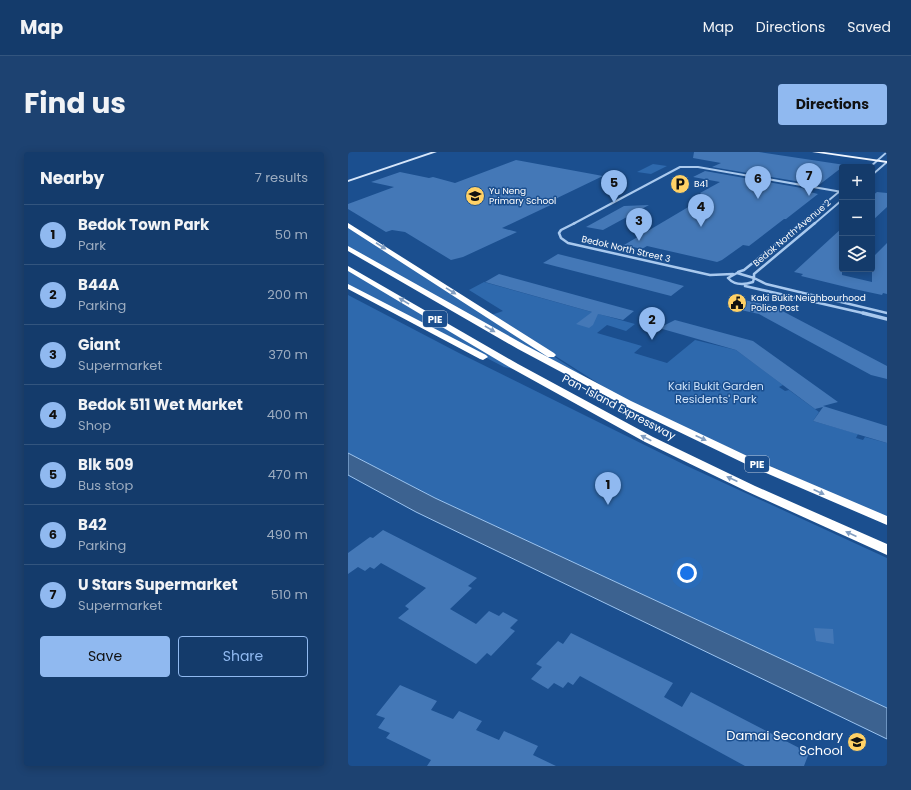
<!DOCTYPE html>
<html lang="en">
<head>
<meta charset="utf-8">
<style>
	:root { --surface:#143b6b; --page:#1d4271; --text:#f1f3f6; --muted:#9dadc1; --line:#33557e; --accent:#90b9f0 }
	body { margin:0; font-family:Poppins,sans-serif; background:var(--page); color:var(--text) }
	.controls { position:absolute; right:12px; top:12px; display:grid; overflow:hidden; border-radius:4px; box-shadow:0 2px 10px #0003 }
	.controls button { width:36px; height:36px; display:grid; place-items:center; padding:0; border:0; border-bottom:1px solid var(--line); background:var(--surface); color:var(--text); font:20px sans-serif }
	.you { position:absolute; left:339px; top:421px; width:14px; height:14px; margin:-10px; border:3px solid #fff; border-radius:50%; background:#1a73e8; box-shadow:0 0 0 6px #1a73e833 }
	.badge { display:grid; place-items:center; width:26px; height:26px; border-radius:50%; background:var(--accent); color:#111; font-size:13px; font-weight:700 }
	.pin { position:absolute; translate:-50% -33px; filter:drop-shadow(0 1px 2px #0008) }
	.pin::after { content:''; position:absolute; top:21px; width:14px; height:12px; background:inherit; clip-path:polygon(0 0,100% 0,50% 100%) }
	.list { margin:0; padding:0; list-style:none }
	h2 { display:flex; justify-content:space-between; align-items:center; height:52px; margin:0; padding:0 16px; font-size:17px }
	h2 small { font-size:13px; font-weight:400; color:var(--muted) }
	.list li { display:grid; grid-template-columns:26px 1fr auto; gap:12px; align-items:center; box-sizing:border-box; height:60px; padding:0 16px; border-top:1px solid var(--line) }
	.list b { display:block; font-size:15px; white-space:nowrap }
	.list p { margin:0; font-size:13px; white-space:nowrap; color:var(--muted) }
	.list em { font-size:13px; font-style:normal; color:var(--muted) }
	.actions { display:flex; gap:8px; padding:12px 16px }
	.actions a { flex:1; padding:9px 0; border:1px solid var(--accent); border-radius:4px; text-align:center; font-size:14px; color:var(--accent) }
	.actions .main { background:var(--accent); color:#111 }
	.icon { flex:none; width:22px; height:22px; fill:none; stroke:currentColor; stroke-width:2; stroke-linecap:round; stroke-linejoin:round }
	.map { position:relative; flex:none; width:539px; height:614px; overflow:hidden; border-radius:4px }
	header { display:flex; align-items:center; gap:24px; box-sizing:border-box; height:56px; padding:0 20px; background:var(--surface); border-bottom:1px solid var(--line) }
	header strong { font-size:19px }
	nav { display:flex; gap:22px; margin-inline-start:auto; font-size:14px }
	.intro { display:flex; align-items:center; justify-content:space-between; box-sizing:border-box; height:96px; padding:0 24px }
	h1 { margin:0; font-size:28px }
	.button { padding:10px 18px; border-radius:4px; background:var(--accent); color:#111; font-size:14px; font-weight:700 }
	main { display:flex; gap:24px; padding:0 24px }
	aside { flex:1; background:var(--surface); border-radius:4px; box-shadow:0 2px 10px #0003 }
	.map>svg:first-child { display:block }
	.green { fill:#2e69ad }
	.water { fill:#3c6290; stroke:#9cc4f0 }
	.building { fill:#4478b7 }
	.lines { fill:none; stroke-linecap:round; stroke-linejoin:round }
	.street-far2 { stroke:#a9c9ee; stroke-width:2 }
	.street-far1 { stroke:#a9c9ee; stroke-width:2.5 }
	.street { stroke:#a9c9ee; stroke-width:3.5 }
	.secondary { fill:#d6e6fa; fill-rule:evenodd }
	.primary { fill:#f0f6ff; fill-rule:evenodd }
	.highway { fill:#fff; fill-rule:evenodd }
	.oneway { fill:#829ec1 }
	.labels { text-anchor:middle; stroke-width:3; stroke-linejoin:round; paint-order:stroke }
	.far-poi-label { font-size:9px; fill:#fff; stroke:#1b4f8f; text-anchor:start }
	.far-street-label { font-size:9px; fill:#fff; stroke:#1b4f8f }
	.shield { fill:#1b4f8f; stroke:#bbcadd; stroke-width:1 }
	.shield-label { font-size:10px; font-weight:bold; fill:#fff }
	.park-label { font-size:11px; fill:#cfe3fa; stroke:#1b4f8f }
	.street-label { font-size:11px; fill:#fff; stroke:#1b4f8f }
	.near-poi-label { font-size:13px; fill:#fff; stroke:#1b4f8f; text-anchor:end }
</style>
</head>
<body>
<header>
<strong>Map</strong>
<nav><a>Map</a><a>Directions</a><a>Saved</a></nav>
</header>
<div class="intro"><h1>Find us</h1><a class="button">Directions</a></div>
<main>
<aside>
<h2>Nearby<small>7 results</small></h2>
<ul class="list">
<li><span class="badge">1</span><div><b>Bedok Town Park</b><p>Park</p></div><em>50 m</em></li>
<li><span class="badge">2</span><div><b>B44A</b><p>Parking</p></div><em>200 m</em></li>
<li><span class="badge">3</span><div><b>Giant</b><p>Supermarket</p></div><em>370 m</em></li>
<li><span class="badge">4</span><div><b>Bedok 511 Wet Market</b><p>Shop</p></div><em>400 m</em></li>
<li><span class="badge">5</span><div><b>Blk 509</b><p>Bus stop</p></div><em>470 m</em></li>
<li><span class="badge">6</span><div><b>B42</b><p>Parking</p></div><em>490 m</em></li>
<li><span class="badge">7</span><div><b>U Stars Supermarket</b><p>Supermarket</p></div><em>510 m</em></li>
</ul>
<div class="actions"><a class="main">Save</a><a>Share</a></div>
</aside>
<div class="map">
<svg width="539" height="614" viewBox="0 0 539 614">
	<rect width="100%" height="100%" fill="#1b4f8f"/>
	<path class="green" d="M305 12 319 14 303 22 289 20Z
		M0 73 277 250 0 96Z
		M0 115 170 218 156 215 0 134Z
		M136 130 287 172 278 179 259 173 249 181 294 194 286 201 319 211 347 188 388 198 435 233 431 235 437 239 441 238 471 260 465 269 510 282 508 286 515 288 517 285 539 291V366L281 251 143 163 155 159 121 138Z
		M0 143 111 201 339 314 539 406V556L87 346 0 301Z"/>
	<path class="water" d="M0 301 87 346 539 556V587L68 360 0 323Z"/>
	<path class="building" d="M346 0H411L497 13 471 33 364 15 373 11 345 6Z
		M168 8 255 24 203 49 209 50 154 76 169 80 115 105 103 108 57 80 44 78 38 80 0 57V52L46 35 23 30 52 20 81 26 85 25 107 31Z
		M357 19 465 38 462 40 470 42 438 67H436L401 94 395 93 374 108 369 110 299 94 294 97 276 93 342 54 363 51 352 41 372 30 345 25Z
		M529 40 539 41V55L524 69V44Z
		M301 53 255 78 238 75 276 54Z
		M494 76V123L524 130V106L539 91V142L535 141 534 143 506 137 453 124 455 122 446 120Z
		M210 102 306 126 336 134 323 144 195 111Z
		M151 122 213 139 286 159 275 168 250 162 245 173 241 176 228 172 244 160 137 130Z
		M387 146 419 153 421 152 539 214V227L523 223 411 162 379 155Z
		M327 168 405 189 490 250 475 254 539 274V291L465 269 475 255 467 257 388 198 311 176Z
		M35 378 129 426 120 434 124 436 102 457 128 472 141 459 151 464 155 460 170 468 162 476 167 479 143 504 139 501 128 512 50 466 61 457 57 454 78 436 33 411 26 417 22 415 17 419 10 415 0 422V401L22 385 25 386Z
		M466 476 485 477 486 492 468 489Z
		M223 481 325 531 316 545 334 555 343 540 461 601 456 614H397L232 524 225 533 220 530 215 536 206 531 200 537 183 527 194 515 188 512 210 489 215 492Z
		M52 533 89 549 83 558 105 567 111 559 134 569 128 578 151 588 156 579 190 594 185 603 208 614H79L83 608 38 586 42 581 30 576 37 566 28 563Z"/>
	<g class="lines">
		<path class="street-far2" d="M522 15 539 0
			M524 23 539 10
			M225 72 332 15H350L494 40
			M452 72 492 39
			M466 72 494 48"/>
		<path class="street-far1" d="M227 71 213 78 211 81 213 86 220 91 362 123 385 122
			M390 120 396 118 454 71
			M389 121 406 126 405 130C396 133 387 134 380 126Z
			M406 125V122L467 71
			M406 126 418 132 539 161
			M397 134 519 162"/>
		<path class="street" d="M515 161 539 167"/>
		<path class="secondary" d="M83 0H89L0 30V28Z"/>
		<path class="primary" d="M464 0H476L539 9V11Z"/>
		<path class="highway" d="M0 71 206 201 208 203 206 205H200L0 76Z
			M0 94 177 193 283 249 412 310 539 364V373L404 315 275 253 170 197 0 99Z
			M0 114 170 212 305 285 407 334 539 392V403L398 339 297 290 163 216 0 119Z
			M0 132 138 203 140 205 135 208 132 207 0 137Z"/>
	</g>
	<defs><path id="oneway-solid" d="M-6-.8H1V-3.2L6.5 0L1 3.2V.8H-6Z"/></defs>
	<g class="oneway">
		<use href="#oneway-solid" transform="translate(33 94) rotate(33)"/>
		<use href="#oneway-solid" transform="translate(103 139) rotate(32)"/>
		<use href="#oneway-solid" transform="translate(56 149) rotate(-149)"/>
		<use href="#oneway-solid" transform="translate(142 177) rotate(30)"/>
		<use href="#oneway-solid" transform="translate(298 286) rotate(-153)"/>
		<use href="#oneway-solid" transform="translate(353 286) rotate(25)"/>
		<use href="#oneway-solid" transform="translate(384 327) rotate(-155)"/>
		<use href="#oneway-solid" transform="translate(471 340) rotate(25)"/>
		<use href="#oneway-solid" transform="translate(503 382) rotate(-156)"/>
	</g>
	<defs>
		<g id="parking-disc" transform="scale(1)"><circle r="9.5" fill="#ffd166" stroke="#1b4f8f"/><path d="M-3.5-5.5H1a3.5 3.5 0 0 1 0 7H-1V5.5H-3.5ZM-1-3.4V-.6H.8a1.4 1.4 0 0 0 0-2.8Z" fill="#111"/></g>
		<g id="school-disc" transform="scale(1)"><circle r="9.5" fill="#ffd166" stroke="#1b4f8f"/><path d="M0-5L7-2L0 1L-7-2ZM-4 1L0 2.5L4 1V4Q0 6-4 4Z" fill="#111"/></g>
		<g id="civic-disc" transform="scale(1)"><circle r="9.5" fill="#ffd166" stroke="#1b4f8f"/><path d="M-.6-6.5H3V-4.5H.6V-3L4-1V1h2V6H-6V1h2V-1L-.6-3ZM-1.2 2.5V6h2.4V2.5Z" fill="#111"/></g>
	</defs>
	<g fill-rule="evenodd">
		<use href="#parking-disc" x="332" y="32"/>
		<use href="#school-disc" x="127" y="44"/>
		<use href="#civic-disc" x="389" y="151"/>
		<use href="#school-disc" x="509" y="590"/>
	</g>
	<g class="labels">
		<g class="far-poi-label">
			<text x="346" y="35">B41</text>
			<text x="141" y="42">Yu Neng<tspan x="141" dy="10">Primary School</tspan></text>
			<text x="403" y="149">Kaki Bukit Neighbourhood<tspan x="403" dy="10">Police Post</tspan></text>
		</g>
		<g class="far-street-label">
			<text transform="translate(444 81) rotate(-40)" y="3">Bedok North Avenue 2</text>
			<text transform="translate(278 97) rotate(13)" y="3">Bedok North Street 3</text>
		</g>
		<g class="shield">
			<rect x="75" y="159" width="24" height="16" rx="3"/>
			<rect x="397" y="304" width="24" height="16" rx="3"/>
		</g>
		<g class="shield-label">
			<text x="87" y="171">PIE</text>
			<text x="409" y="316">PIE</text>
		</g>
		<g class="park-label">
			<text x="368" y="238">Kaki Bukit Garden<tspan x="368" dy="13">Residents' Park</tspan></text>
		</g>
		<g class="street-label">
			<text transform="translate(271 255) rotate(28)" y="4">Pan-Island Expressway</text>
		</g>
		<g class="near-poi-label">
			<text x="495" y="588">Damai Secondary<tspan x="495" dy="15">School</tspan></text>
		</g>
	</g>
</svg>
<div class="controls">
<button>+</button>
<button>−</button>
<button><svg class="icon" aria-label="layers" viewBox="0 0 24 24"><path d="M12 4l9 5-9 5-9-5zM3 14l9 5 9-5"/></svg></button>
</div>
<div class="you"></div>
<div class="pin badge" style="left:260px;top:353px">1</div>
<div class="pin badge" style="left:304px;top:188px">2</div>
<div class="pin badge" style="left:291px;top:89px">3</div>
<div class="pin badge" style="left:353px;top:75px">4</div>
<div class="pin badge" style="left:266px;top:51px">5</div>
<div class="pin badge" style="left:410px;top:47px">6</div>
<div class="pin badge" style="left:461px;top:44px">7</div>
</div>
</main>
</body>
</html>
